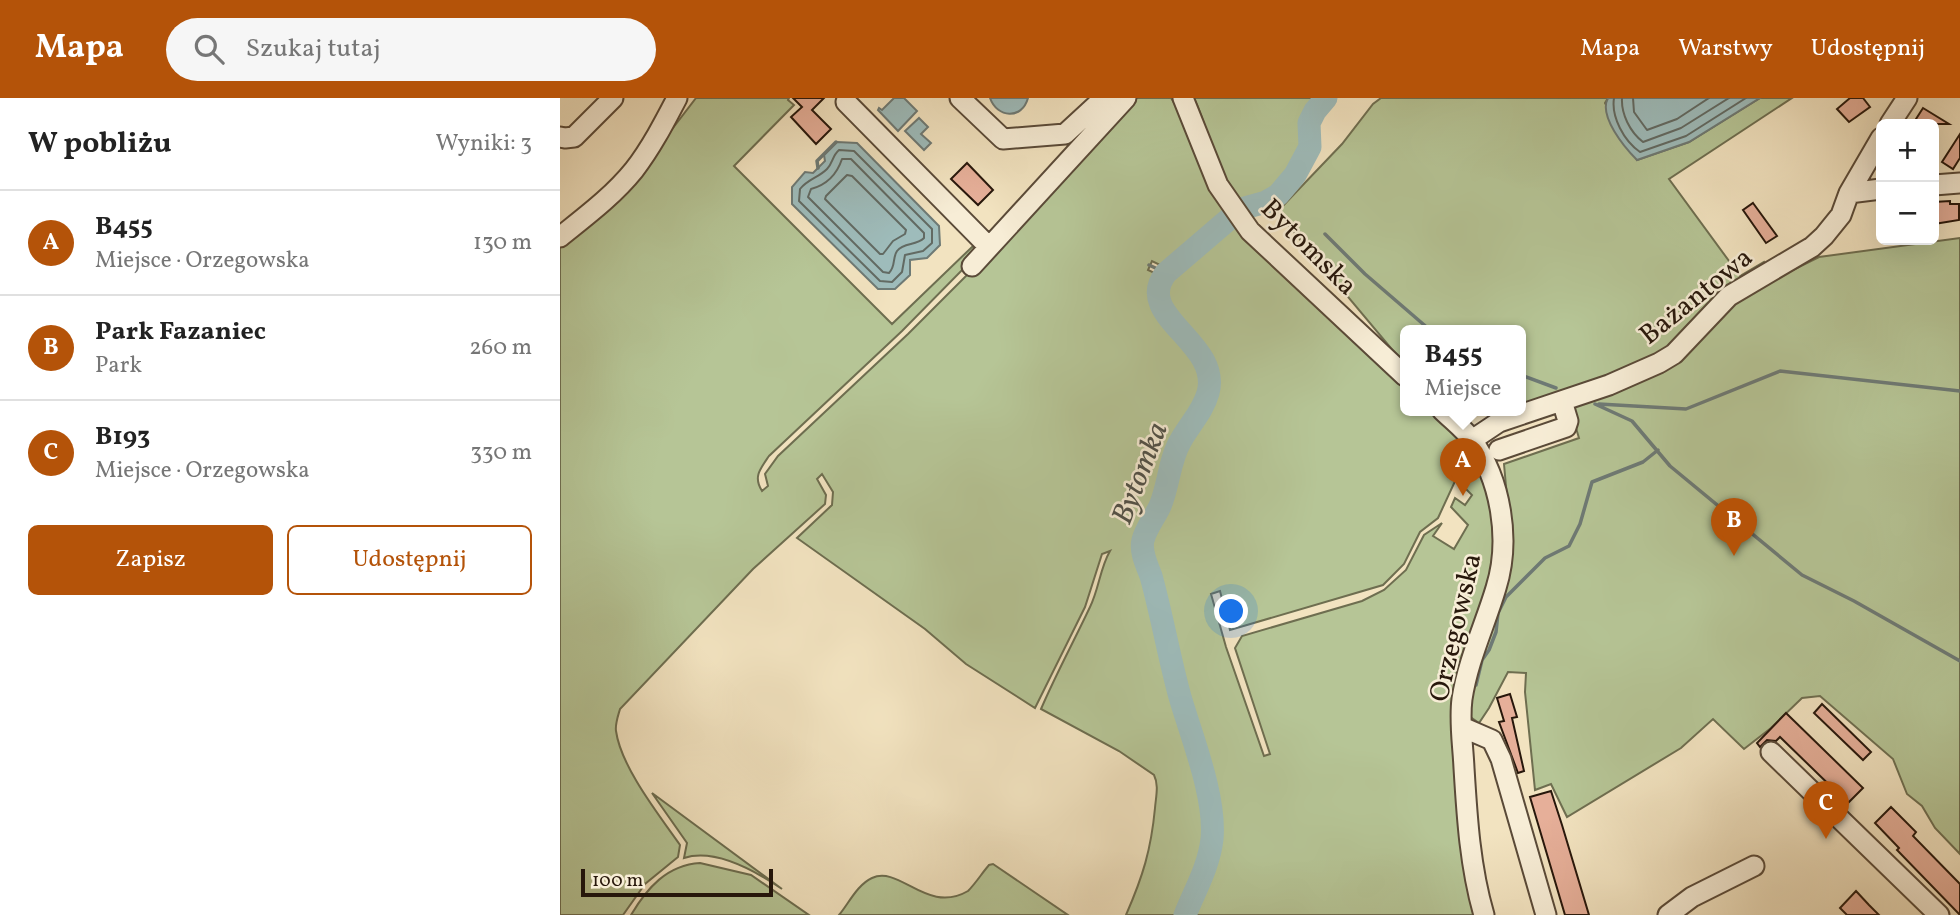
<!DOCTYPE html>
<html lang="pl">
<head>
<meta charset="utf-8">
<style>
	:root { --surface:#fff; --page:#f6f6f6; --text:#222; --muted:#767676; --line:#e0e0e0; --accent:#b45309 }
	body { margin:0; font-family:Vollkorn,serif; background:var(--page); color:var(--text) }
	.controls { position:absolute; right:21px; top:21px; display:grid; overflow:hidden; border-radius:10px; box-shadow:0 7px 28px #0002 }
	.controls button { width:63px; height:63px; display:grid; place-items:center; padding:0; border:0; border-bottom:2px solid var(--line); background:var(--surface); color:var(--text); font:35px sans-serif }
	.scale { position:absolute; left:21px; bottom:18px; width:192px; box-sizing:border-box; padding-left:7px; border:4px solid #27170b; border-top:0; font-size:19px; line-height:24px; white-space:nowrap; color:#27170b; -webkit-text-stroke:5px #f7edd6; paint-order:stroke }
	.you { position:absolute; left:672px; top:514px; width:24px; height:24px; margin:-18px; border:5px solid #fff; border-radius:50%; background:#1a73e8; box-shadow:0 0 0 10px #1a73e833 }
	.badge { display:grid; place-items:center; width:46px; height:46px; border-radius:50%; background:var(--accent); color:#fff; font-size:23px; font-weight:700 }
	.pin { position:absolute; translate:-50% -58px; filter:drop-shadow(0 2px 4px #0008) }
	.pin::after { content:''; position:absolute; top:37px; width:24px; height:21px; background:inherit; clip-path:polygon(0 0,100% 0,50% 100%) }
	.popup { position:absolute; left:840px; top:227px; width:126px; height:91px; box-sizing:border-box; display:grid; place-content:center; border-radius:10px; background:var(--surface); filter:drop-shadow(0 2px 5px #0005); font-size:23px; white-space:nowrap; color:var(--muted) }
	.popup b { font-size:26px; color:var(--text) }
	.popup::after { content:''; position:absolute; left:50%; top:100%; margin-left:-14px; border:14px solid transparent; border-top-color:var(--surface) }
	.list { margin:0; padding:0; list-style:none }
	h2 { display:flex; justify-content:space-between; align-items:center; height:91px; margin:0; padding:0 28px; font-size:30px }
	h2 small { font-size:23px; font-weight:400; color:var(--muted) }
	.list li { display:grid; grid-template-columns:46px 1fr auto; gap:21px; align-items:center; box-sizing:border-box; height:105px; padding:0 28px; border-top:2px solid var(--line) }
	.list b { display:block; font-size:26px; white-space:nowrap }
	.list p { margin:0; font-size:23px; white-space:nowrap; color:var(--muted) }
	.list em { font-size:23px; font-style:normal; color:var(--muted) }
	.actions { display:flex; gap:14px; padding:21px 28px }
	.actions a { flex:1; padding:16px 0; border:2px solid var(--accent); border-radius:10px; text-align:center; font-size:24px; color:var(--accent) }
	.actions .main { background:var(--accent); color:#fff }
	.icon { flex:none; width:38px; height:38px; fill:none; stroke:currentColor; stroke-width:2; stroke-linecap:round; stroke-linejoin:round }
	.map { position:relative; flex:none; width:1400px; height:817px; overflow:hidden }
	header { display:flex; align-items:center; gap:42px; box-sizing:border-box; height:98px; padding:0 35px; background:var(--accent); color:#fff }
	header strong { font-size:33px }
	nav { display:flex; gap:38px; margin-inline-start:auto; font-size:24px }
	.search { width:490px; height:63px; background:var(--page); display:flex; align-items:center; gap:18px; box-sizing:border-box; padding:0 24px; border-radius:38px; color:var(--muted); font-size:26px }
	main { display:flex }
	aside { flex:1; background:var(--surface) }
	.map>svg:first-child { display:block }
	.green { fill:#b6c596; stroke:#6e6e50; stroke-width:2 }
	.water { fill:#9ebcbb; stroke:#6e7a75; stroke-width:2 }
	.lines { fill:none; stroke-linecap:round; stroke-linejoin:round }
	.shore { stroke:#626a63; stroke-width:2 }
	.stream { stroke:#6e7a75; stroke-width:3.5 }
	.river { stroke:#9ebcbb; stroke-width:23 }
	.building { fill:#e6af99; stroke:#27170b; stroke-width:2 }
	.minor-casing { stroke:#5a4a38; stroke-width:23 }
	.minor { stroke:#f7edd6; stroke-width:19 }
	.labels { text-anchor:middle; stroke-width:5; stroke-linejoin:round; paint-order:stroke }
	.street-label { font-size:28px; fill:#27170b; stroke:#f7edd6 }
	.water-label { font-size:30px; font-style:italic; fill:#515149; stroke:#f7edd6 }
</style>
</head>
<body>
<header>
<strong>Mapa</strong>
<div class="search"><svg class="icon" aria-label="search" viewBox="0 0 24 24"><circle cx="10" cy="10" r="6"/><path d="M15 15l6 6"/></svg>Szukaj tutaj</div>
<nav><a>Mapa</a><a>Warstwy</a><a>Udostępnij</a></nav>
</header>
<main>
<aside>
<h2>W pobliżu<small>Wyniki: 3</small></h2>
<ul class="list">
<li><span class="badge">A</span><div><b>B455</b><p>Miejsce · Orzegowska</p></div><em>130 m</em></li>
<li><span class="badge">B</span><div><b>Park Fazaniec</b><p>Park</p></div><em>260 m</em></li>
<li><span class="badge">C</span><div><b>B193</b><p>Miejsce · Orzegowska</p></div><em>330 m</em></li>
</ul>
<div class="actions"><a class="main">Zapisz</a><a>Udostępnij</a></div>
</aside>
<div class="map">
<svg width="1400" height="817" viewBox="0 0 1400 817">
	<rect width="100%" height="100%" fill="#f2e3c0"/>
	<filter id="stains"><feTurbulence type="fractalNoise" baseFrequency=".00286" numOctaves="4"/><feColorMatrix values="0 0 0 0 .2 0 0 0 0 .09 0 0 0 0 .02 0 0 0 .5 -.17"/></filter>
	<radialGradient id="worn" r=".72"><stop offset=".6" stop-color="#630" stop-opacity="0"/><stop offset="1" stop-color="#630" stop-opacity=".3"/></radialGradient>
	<path class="green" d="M136 0H229L228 2 234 7 174 68 332 226 413 148 416 153 413 161 342 233 209 358C200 371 193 379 202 393L208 388 205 376 218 358 348 236 430 154 572 0H611L620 14 670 113 609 166 602 168 592 163 588 172 599 177C573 208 627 237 639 261 643 268 645 279 645 287 645 310 622 329 614 349 609 359 609 370 606 381 602 395 596 413 588 426 580 439 574 444 574 460L588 473C599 515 607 558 618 599 629 640 654 700 650 741 647 768 633 792 623 817H566C583 778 591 752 595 710 596 698 599 687 594 677L559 653 481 611C496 576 514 543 530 509 539 491 540 470 550 453L542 456 525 509 475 610 406 566 365 531 237 440 272 407 273 394 262 376 257 381 266 397 265 406 193 471 60 611C58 618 55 626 56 633 61 669 99 717 120 747L118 759 85 786 63 817H0V143L86 65Z
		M634 0H760L746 24 744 31 745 50 725 85 704 100 687 104 680 107C655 76 651 36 634 0Z
		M821 0H1048L1045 5 1077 62 1129 44 1200 0H1232L1109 81 1180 178 1204 164 1213 182 1259 159 1400 140V756L1375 730 1362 708 1347 696 1333 661 1260 598 1242 600 1211 630 1184 651 1153 621 1121 650 1007 719 991 686 975 692 965 594 966 575 948 574 929 610 919 625 909 618 910 599 950 433 944 366 1019 340 1010 310 1017 288 961 307V232H845V267L717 114 782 46 813 6Z
		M673 122 845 286V312H873L916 359 896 381 878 420 860 434 844 466 823 487 670 532 660 493 651 496 666 549 704 658 710 656 675 550 682 538 802 503 824 492 846 472 864 437 882 425 873 438 894 451 908 427 891 409 895 400 905 407 912 397 901 386 909 373 920 362 939 447 904 574 922 817H627L650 761 654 741 653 721 647 676 610 549 589 459V442L614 390 621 356 648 313 655 282 653 267 649 260 630 233 610 212 604 200 603 193 610 178 634 160Z
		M92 695 222 791C197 774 155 750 124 760L127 745Z
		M140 765 191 777 249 817H71C87 790 107 767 140 765Z
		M433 766 508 817H279C289 805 297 787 312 780 340 767 367 817 408 793 416 785 422 775 429 767Z"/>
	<path class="water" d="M334 0H344L357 13 338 33 318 12 319 10 322 12Z
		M430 0H468C462 22 437 20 430 0Z
		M1048 0H1200L1129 44 1077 62C1065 50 1038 18 1048 0Z
		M359 20 368 29 361 36 371 45 364 52 345 33Z
		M277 44 297 45 379 128 380 147 367 160 350 162V177L335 191H318L232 106V89L245 74 253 75 265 63 264 57Z"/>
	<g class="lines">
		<path class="shore" d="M1054 0C1051 19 1064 43 1080 54L1126 38 1186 0
			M1062 0C1061 16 1070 34 1083 44L1121 30 1169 0
			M1073 0 1074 14 1087 32 1117 21 1149 0
			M279 52 294 53 372 131V145L363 153 345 157 342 174 332 184 320 183 239 103 240 91C248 81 258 80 267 71 273 65 272 58 279 52Z
			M282 61H291L364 135V140C356 148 344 144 337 153 332 161 336 168 329 175L323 174 248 99 251 91C266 87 277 76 282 61Z
			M287 77 292 78 346 132 345 136 333 143 323 156H320L265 101 266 98Z"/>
		<path class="stream" d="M258 70 257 63 276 44
			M765 136 805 176 870 232
			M589 167 606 175
			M961 277 996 290
			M1035 306 1072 323 1110 368 1242 477 1294 503 1400 563
			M1039 306 1126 311 1220 273 1400 293
			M916 587 922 562 929 552 936 534 938 515 946 499 985 460 1009 448 1020 426 1032 384 1083 364 1098 352"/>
		<path class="river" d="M681 111 706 104 718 97 735 77 750 49 749 25 755 13 766 0
			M625 817C635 792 649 768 652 741 656 699 632 640 620 599 609 559 602 518 591 478 587 467 580 454 583 442 586 430 595 419 600 408 609 387 609 362 621 342 630 326 643 313 648 295 662 244 572 218 606 175L669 121"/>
	</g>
	<path class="building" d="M233 0H264L252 12 271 31 256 46 231 19 242 9Z
		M1290 0H1303L1310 9 1289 24 1277 11Z
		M1363 10 1389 26H1363L1356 21Z
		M1400 36V60L1393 71 1382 64Z
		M407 65 433 92 418 107 391 81Z
		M1390 103V106H1399V122L1374 126V104Z
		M1193 105 1217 138 1206 145 1183 112Z
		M950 596 957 619 952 620 964 673 958 675 939 624 944 623 937 600Z
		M1262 606 1311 654 1303 662 1254 615Z
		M1226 615 1303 690 1288 705 1220 639 1216 643 1207 642 1200 649 1197 645Z
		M991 693 1002 727 1029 817H1005L970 699Z
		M1331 709 1356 734 1353 738 1400 786V817L1337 752 1339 750 1315 725Z
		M1296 793 1309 807 1319 817H1287L1280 810Z"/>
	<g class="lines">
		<g class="minor-casing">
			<path id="minor" d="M400 0 443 41 505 36 544 0
				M623 0 658 87 690 133 845 278
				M286 4 429 149
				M1330 26 1347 0
				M0 39 5 40 14 39 53 0
				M1374 87 1400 85
				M1289 95 1321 91
				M0 139C26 118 53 98 74 72 91 50 104 25 117 0
				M412 168 566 0
				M882 312C892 322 904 331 912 342 941 382 951 442 936 490 925 527 908 562 902 601 899 624 903 647 904 670 907 719 910 769 924 817
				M912 342 939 324 1049 287 1099 265 1114 256 1169 198 1252 149 1264 138 1281 117 1289 95 1321 40
				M939 352 1006 329 1008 323 1002 303
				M902 629 932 642 941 661 986 817
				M1211 654 1379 817
				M1108 817 1132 799 1194 768"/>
		</g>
		<use href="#minor" class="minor"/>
	</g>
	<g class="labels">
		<g class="street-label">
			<text transform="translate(750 148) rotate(45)" y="10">Bytomska</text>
			<text transform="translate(1135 197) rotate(-39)" y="10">Bażantowa</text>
			<text transform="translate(894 529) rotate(-77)" y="10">Orzegowska</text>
		</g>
		<g class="water-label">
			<text transform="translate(579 375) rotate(-69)" y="10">Bytomka</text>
		</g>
	</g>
	<rect width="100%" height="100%" filter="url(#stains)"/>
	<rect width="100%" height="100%" fill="url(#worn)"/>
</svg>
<div class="controls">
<button>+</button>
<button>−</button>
</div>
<div class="scale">100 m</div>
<div class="you"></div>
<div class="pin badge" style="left:903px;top:398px">A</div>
<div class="popup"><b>B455</b>Miejsce</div>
<div class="pin badge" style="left:1174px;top:458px">B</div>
<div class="pin badge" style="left:1266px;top:741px">C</div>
</div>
</main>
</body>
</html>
